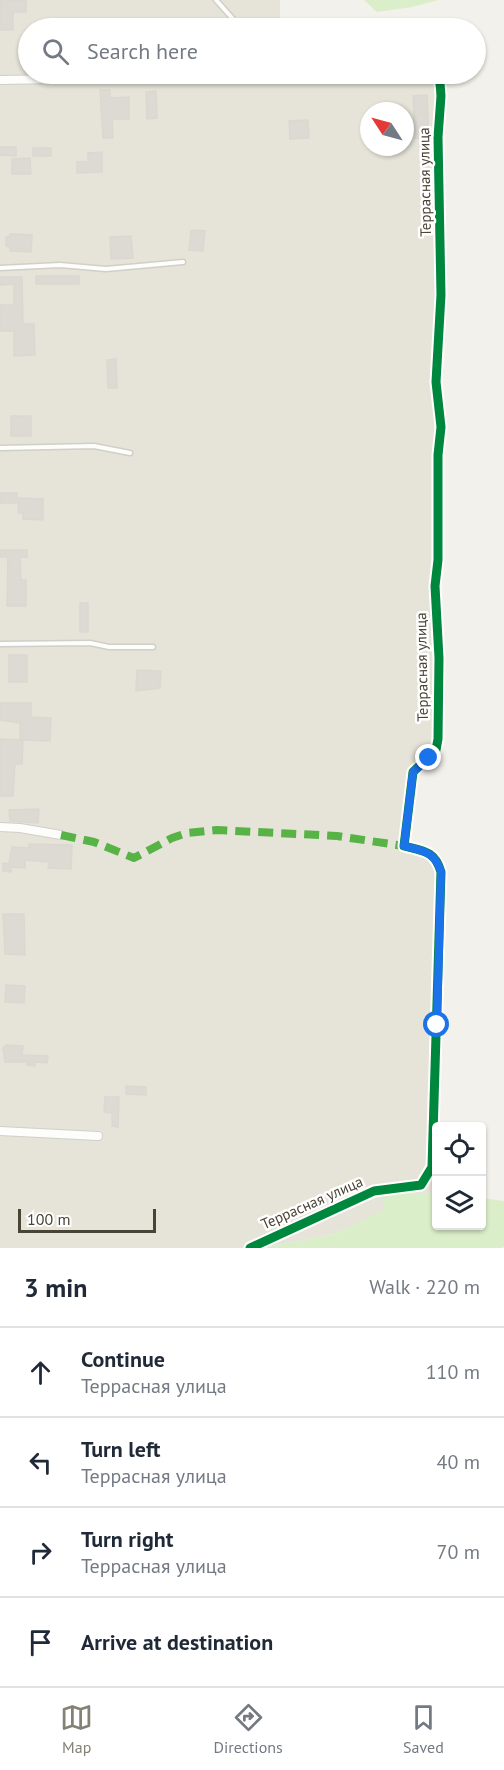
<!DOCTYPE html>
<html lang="en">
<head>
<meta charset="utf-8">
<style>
	:root { --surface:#fff; --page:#f6f6f7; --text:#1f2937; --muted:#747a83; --line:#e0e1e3; --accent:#848175 }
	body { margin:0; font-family:"PT Sans",sans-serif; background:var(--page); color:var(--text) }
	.controls { position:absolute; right:18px; bottom:18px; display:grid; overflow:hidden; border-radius:6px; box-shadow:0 2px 4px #0004 }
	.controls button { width:54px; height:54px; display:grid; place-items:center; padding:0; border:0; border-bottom:2px solid var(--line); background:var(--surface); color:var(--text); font:30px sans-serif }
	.compass { position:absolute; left:360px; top:102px; width:54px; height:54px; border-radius:50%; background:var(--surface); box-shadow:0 2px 4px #0004; rotate:306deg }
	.scale { position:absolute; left:18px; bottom:15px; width:138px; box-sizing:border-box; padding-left:6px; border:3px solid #494436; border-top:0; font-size:16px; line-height:21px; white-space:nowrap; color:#494436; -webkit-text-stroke:4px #fff; paint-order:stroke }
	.stop { position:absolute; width:18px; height:18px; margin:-14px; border:4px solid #1a73e8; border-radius:50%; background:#fff }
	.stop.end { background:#1a73e8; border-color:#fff; box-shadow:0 2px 6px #0008 }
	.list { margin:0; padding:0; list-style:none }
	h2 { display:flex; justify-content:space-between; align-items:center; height:78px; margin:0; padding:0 24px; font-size:26px }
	h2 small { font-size:20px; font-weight:400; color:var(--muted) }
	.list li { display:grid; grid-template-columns:39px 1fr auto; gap:18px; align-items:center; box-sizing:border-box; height:90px; padding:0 24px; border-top:2px solid var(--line) }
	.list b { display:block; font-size:22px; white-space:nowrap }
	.list p { margin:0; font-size:20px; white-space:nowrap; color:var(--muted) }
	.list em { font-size:20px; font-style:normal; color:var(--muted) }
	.icon { flex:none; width:33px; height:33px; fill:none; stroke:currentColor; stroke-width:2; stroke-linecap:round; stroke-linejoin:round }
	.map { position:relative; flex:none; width:504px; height:1248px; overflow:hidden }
	.search { position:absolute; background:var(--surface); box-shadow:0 2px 4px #0004; left:18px; right:18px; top:18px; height:66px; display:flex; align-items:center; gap:15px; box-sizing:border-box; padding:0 21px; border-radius:33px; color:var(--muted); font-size:22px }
	.sheet { height:438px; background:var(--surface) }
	nav { display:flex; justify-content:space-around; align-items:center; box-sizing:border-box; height:84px; border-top:2px solid var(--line); background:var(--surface); font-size:16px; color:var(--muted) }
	nav a { display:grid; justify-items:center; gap:3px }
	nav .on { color:var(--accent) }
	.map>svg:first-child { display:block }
	.residential { fill:#e6e4d8; fill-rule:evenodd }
	.green { fill:#dbeeca }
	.building { fill:#dcdad3; stroke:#dad8d1; stroke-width:1.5 }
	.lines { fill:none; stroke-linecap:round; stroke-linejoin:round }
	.lane-casing { stroke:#d0cfc8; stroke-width:7 }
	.street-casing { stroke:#d0cfc8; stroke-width:10 }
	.lane { stroke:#fdfdfc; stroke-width:4 }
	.street { stroke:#fdfdfc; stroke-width:8 }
	.quiet { stroke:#57b346; stroke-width:8; stroke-dasharray:15 8; stroke-linecap:butt }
	.cycleway-casing { stroke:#fff; stroke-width:13 }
	.cycleway { stroke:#00873e; stroke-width:9 }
	.route { stroke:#1a73e8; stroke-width:8 }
	.labels { text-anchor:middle; stroke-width:5; stroke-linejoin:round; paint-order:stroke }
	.street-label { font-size:15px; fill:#494436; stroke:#fff }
</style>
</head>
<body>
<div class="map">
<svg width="504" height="1248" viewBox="0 0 504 1248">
	<rect width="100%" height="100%" fill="#f2f1eb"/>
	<path class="residential" d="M0 0H280V28H28V74H433L440 83 441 193 436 382 441 427 436 750 413 772 404 846 438 862 429 1175 436 1185V1194L387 1193 383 1211 335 1234 263 1248H0ZM369 111H405V147H369Z"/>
	<path class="green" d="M364 0H438L412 7 377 12Z
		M387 1193 436 1194V1226H482V1198L504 1201V1246L502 1248H263L335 1234 382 1211Z"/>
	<path class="building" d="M0 0H26V12H13V30H0Z
		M100 90H110V98L129 97V119H112L113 138H103Z
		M156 91 157 118 147 119 146 92Z
		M427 95 429 138H415L413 96Z
		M308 120 309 138 290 139 289 121Z
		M0 147H16V156L0 155Z
		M33 148H51V156H33Z
		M102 152V172L77 173V162H88V153Z
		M30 158 31 174H12V159Z
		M196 230 205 231 203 251 189 250 191 231Z
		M10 234 32 235 31 252 10 251V246H6V237H10Z
		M131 236 133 258 111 259 110 237Z
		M36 276H79V284H36Z
		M0 277H22L23 324H34L35 355 14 356V331H0V305H14V284L0 285Z
		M116 359 117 388H108L107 360Z
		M11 416H31V436H11Z
		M0 493H17V503H0Z
		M19 498 43 499V520L23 519V513H18Z
		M0 550H27V557H20L21 580H26V606H7L8 557H0Z
		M80 603H88V632H80Z
		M9 655H27V682H9Z
		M137 670 161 671 160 688 136 691Z
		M0 703H31V717L51 718 50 741 20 740V723L0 720Z
		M0 739 23 740 22 764H15L13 796H0Z
		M39 809 38 823 10 821 9 810Z
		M29 844 72 845 71 869 48 868 49 862 25 860V868L11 867V872L3 871V863L9 864 12 847 29 848Z
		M3 914H24L25 955 5 954Z
		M6 985 25 986 24 1003 5 1002Z
		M6 1045 23 1046 22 1055 48 1056 47 1063 35 1062V1066L27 1065V1062H5L3 1048Z
		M126 1086 146 1087V1095L126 1094Z
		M105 1097H119L118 1127 112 1126V1113L104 1112Z"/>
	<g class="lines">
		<g class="lane-casing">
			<path id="lane" d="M216 0 241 28
				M0 268 60 265 106 269 183 262
				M0 448 94 446 130 453
				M0 644 90 643 109 647H153"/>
		</g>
		<g class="street-casing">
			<path id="street" d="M0 80 282 75 381 77 412 74
				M0 827 20 828 61 835
				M0 1131 98 1136
				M250 1248 374 1191 421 1185 432 1167 441 872C435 851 424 851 404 846L413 772 436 750 438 739 439 658 435 586 438 560V455L441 427 436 382 441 295 438 137 441 96 440 83 433 74"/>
		</g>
		<use href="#lane" class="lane"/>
		<use href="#street" class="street"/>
		<path class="quiet" d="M61 835 94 842 134 858 172 838 187 833 217 830 337 836 404 846"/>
		<g class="cycleway-casing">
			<path id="cycleway" d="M250 1248 374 1191 421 1185 432 1167 441 872C435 851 424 851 404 846L413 772 436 750 438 739 439 658 435 586 438 560V455L441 427 436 382 441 295 438 137 441 96 440 83 433 74"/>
		</g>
		<use href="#cycleway" class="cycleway"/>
	</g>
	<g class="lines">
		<path class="route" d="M429 758 413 772 404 846C424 851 435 852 441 872L437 1025"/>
	</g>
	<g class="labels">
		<g class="street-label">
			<text transform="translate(425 182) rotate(-91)" y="5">Террасная улица</text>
			<text transform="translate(422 667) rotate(-91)" y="5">Террасная улица</text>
			<text transform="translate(312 1203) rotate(-24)" y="5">Террасная улица</text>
		</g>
	</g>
</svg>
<div class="controls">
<button><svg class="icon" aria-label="locate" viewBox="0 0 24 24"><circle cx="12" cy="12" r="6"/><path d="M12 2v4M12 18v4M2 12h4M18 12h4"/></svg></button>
<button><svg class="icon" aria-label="layers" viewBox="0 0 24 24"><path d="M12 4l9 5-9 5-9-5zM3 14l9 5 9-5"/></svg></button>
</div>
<svg class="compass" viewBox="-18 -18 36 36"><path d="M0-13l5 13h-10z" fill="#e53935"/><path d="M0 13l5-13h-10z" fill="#747a83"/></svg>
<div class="scale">100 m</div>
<div class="stop" style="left:437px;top:1025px"></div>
<div class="stop end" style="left:429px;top:758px"></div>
<div class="search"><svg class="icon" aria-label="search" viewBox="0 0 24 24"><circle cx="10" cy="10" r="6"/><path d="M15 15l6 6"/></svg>Search here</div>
</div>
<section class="sheet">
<h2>3 min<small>Walk · 220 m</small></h2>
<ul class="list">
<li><svg class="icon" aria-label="ahead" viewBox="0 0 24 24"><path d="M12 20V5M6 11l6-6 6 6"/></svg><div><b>Continue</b><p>Террасная улица</p></div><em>110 m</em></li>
<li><svg class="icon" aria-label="left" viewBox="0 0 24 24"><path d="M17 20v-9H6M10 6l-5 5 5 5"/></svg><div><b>Turn left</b><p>Террасная улица</p></div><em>40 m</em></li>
<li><svg class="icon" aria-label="right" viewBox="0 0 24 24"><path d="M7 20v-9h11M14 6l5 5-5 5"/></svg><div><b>Turn right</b><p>Террасная улица</p></div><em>70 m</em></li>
<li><svg class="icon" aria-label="arrive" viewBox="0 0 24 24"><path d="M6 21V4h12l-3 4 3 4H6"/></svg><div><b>Arrive at destination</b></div></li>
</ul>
</section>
<nav>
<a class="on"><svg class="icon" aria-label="map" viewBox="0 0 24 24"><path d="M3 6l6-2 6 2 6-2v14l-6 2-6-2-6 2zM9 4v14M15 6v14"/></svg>Map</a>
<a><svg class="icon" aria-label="directions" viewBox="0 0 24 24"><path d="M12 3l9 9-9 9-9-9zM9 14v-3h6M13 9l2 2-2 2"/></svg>Directions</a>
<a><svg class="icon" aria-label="saved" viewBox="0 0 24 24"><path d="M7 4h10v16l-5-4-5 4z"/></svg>Saved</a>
</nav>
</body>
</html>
